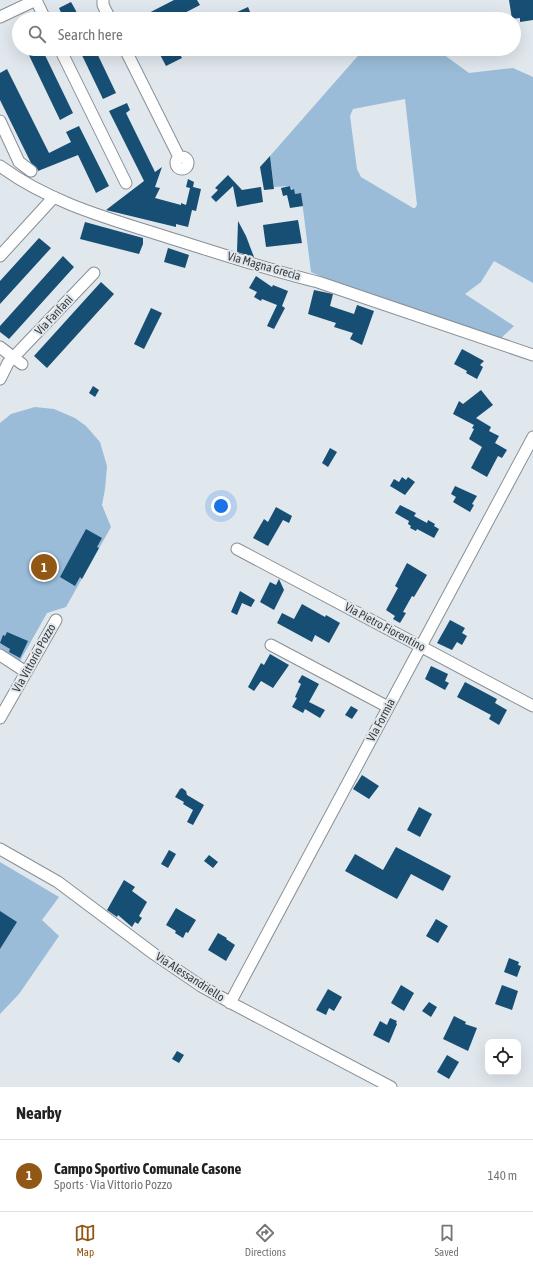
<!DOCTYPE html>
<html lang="en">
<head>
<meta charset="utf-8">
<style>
	:root { --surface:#fff; --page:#f6f6f6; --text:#222; --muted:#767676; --line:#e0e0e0; --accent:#915714 }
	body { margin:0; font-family:"Asap Condensed",sans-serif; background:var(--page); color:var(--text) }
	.controls { position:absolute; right:12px; bottom:12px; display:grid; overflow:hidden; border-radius:8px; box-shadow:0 4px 16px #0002 }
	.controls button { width:36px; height:36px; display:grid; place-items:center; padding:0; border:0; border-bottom:1px solid var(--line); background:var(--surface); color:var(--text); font:20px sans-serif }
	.you { position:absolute; left:221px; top:506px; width:14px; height:14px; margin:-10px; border:3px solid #fff; border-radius:50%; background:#1a73e8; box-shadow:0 0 0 6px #1a73e833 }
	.badge { display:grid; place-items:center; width:26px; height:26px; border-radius:50%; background:var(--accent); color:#fff; font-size:13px; font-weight:700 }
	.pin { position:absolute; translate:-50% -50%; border:2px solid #fff; box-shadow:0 1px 4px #0006 }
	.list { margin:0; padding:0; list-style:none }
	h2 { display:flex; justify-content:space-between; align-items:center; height:52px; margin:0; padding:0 16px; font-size:17px }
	h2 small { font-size:13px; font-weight:400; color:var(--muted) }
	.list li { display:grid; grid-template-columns:26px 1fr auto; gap:12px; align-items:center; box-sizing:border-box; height:72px; padding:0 16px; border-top:1px solid var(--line) }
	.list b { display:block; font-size:15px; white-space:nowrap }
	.list p { margin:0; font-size:13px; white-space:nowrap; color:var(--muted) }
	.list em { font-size:13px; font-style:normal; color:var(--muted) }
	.icon { flex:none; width:22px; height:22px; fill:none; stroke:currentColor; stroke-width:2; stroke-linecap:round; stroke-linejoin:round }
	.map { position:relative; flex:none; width:533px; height:1087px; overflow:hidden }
	.search { position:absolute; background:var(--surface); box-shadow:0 4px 16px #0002; left:12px; right:12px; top:12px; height:44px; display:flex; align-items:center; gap:10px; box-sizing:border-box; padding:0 14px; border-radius:22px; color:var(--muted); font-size:15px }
	.sheet { height:124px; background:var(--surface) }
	nav { display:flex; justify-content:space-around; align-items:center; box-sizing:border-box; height:56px; border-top:1px solid var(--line); background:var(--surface); font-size:11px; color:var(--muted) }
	nav a { display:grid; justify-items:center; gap:2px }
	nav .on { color:var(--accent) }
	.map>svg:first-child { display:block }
	.green { fill:#9abcd8; fill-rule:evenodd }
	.building { fill:#174e74 }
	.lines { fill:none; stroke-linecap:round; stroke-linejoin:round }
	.minor-casing { stroke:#898f94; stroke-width:13 }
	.minor { stroke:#fff; stroke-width:11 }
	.labels { text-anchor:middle; stroke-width:4; stroke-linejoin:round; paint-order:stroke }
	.street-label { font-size:12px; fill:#393c3e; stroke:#e0e7ed }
</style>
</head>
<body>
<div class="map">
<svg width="533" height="1087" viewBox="0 0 533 1087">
	<rect width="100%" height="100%" fill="#e0e7ed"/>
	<path class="green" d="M364 49H436L469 73 513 68 533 77V283L494 261 481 282 465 294 514 326 498 341 345 287 311 272 301 193 295 194 290 186 274 187 270 156ZM405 99 417 205 415 208H413L361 177 357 169 350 116 353 109Z
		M35 407 54 409 75 418 86 426 100 442 107 466 105 489 102 505 111 527 66 607 47 613 20 661 0 648V423L11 414Z
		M0 862 59 897 42 920 59 936 19 994 0 1014Z"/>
	<path class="building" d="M174 0H197L200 5 173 19H137Z
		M509 0H533V20L520 22V18L512 19Z
		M71 2 75 9 80 19H64L59 8Z
		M248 7 253 19H222Z
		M26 49H42L73 113 60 120Z
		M79 49H95L116 93 103 99Z
		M157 49H177L182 58 166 66Z
		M7 69 49 153 71 142 66 132 79 126 109 186 96 193 78 155 38 171 37 168 31 163 0 100V73Z
		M127 103 130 110 126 113 155 172 162 167 155 187 160 188 155 198 181 205V203L186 205 190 188 186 187 188 179 194 182 193 187 201 189 196 211 192 210 188 227 176 224V227L106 210 144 181 109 111Z
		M270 156 274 189 264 190 260 167Z
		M228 175 242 190 261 187 263 202 237 207 233 186 216 202 211 197 218 190 215 188Z
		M290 186 291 190 294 189 295 194 301 193 303 206 290 208 287 195 283 196 281 188Z
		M298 220 302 243 266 247 263 225Z
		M238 221 246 236 254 257 237 252Z
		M85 222 143 238V244L139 254 80 239Z
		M39 238 51 248 0 304V281Z
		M168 248 189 255 185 268 164 262Z
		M63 256 74 267 9 339 0 332V326Z
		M256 276 272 287 273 285 288 291 282 306 285 308 274 329 267 326 277 305 262 299 261 301 254 297 257 292 249 288Z
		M101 282 114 294 47 368 34 356Z
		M314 290 333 294 330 306 354 314 357 305 374 311 362 345 350 339 353 333 334 327 336 323 308 314Z
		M151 308 162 313 144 349 134 344Z
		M462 349 484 361 480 365 483 367 477 379 466 373 467 371 454 364Z
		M93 386 99 390 95 397 89 393Z
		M481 390 493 405 476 418 491 427 489 431 499 436 495 443 507 450 502 458 498 456 487 477 471 468 482 447 469 439 474 429 472 428 474 425 453 414 459 401 463 404Z
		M330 448 337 452 328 467 322 463Z
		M402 477 406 480 408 477 415 482 405 495 390 486 394 479 399 482Z
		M455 486 477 496 472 504 474 505 470 512 453 502 456 497 451 494Z
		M400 505 416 513 414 516 427 523 428 520 435 524 434 526 439 529 434 538 417 529 416 531 410 528 411 526 408 524 409 521 395 513Z
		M276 507 292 516 289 523 283 520 268 546 253 538 264 519 268 522Z
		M86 529 102 538 97 547 99 548 82 579 80 577 75 586 60 577Z
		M407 563 427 575 414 597 412 596 403 612 406 613 400 623 393 619 395 616 386 610 398 588 395 586Z
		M279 579 284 590 274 610 260 602 270 582 276 585Z
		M240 591 255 600 251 607 242 603 237 615 231 612Z
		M302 604 325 617 326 615 340 623 329 643 315 635 312 642 277 623 282 613 294 619Z
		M450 620 465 628 462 633 467 636 462 645 457 642 452 650 437 643Z
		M7 632 28 641 20 658 9 652 10 649 0 643 3 635 5 636Z
		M270 654 289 665 273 688 261 681 254 691 248 687 261 663 264 665Z
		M431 666 448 674 445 681 449 683 445 690 425 679Z
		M302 675 319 684 309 702 325 710 320 718 305 709 303 713 292 707 297 698 295 697 301 684 298 682Z
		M465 682 497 699 495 703 507 710 499 725 489 719 491 715 457 697Z
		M351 706 358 710 352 719 345 715Z
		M362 775 379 786 369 799 353 789Z
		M182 788 186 791 187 795 204 805 193 825 187 822 193 810 183 804 184 802 175 797 180 789Z
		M419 807 432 814 420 837 407 830Z
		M396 847 451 876 443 891 411 874 397 899 345 871 355 854 383 870Z
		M169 850 176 854 168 868 161 864Z
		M209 855 218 862 213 868 204 861Z
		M124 880 135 887 132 891 147 902 139 916 142 918 138 924 135 922 132 927 118 915 117 917 107 910Z
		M176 908 196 920 188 933 186 932 183 938 175 933 176 931 166 925Z
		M0 911 17 922 0 949Z
		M436 919 448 926 438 943 426 936Z
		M218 933 227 938 226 939 235 945 226 961 208 950Z
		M509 958 519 962 518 965 521 966 517 977 504 972Z
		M401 985 414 993 404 1011 391 1003Z
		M502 985 518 991 512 1010 495 1004Z
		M328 989 342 997 334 1011 329 1008 326 1015 316 1010Z
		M429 1002 437 1007 431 1017 422 1011Z
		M454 1016 466 1022 465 1024 477 1028 468 1051 443 1039Z
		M390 1018 397 1021 396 1023 397 1024 389 1043 373 1035 380 1021 387 1025Z
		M177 1051 184 1055 179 1063 172 1059Z
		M447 1055 459 1062 449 1079 437 1072Z"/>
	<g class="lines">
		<g class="minor-casing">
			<path id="minor" d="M36 0 45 19
				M103 0V5L110 19
				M0 17 36 0
				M60 49 126 183
				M125 49 179 157
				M0 121 19 162 31 171
				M176 163a6 6 0 1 1 12 0a6 6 0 1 1-12 0Z
				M0 166C51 204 114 220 173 239 221 254 269 270 318 282L533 355
				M0 256 54 197
				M0 347 22 364
				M0 379 8 363 94 273
				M237 549 533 706
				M271 645 388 707
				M0 655 26 672
				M0 718 56 620
				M0 849 58 882 154 954 201 986 235 1005 391 1087
				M230 1003 533 437"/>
		</g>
		<use href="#minor" class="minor"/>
	</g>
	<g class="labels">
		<g class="street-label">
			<text transform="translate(264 266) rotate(16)" y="4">Via Magna Grecia</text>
			<text transform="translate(54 315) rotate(-47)" y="4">Via Fanfani</text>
			<text transform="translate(385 627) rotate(28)" y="4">Via Pietro Fiorentino</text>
			<text transform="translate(34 658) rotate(-61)" y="4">Via Vittorio Pozzo</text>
			<text transform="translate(381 720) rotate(-62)" y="4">Via Formia</text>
			<text transform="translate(190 977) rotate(33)" y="4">Via Alessandriello</text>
		</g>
	</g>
</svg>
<div class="controls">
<button><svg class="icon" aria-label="locate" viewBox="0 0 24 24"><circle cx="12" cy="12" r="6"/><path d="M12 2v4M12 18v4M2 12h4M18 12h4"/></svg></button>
</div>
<div class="you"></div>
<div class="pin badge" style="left:44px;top:567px">1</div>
<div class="search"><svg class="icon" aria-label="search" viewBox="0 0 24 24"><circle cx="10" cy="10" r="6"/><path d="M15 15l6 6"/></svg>Search here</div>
</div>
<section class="sheet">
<h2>Nearby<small></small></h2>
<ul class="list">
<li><span class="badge">1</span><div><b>Campo Sportivo Comunale Casone</b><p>Sports · Via Vittorio Pozzo</p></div><em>140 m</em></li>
</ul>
</section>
<nav>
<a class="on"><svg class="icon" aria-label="map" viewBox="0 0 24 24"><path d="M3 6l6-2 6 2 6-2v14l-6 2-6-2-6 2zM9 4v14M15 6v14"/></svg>Map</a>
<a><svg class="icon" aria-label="directions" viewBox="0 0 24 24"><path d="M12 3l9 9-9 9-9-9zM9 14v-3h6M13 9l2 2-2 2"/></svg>Directions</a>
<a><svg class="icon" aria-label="saved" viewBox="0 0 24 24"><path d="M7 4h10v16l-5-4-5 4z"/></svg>Saved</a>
</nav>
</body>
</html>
